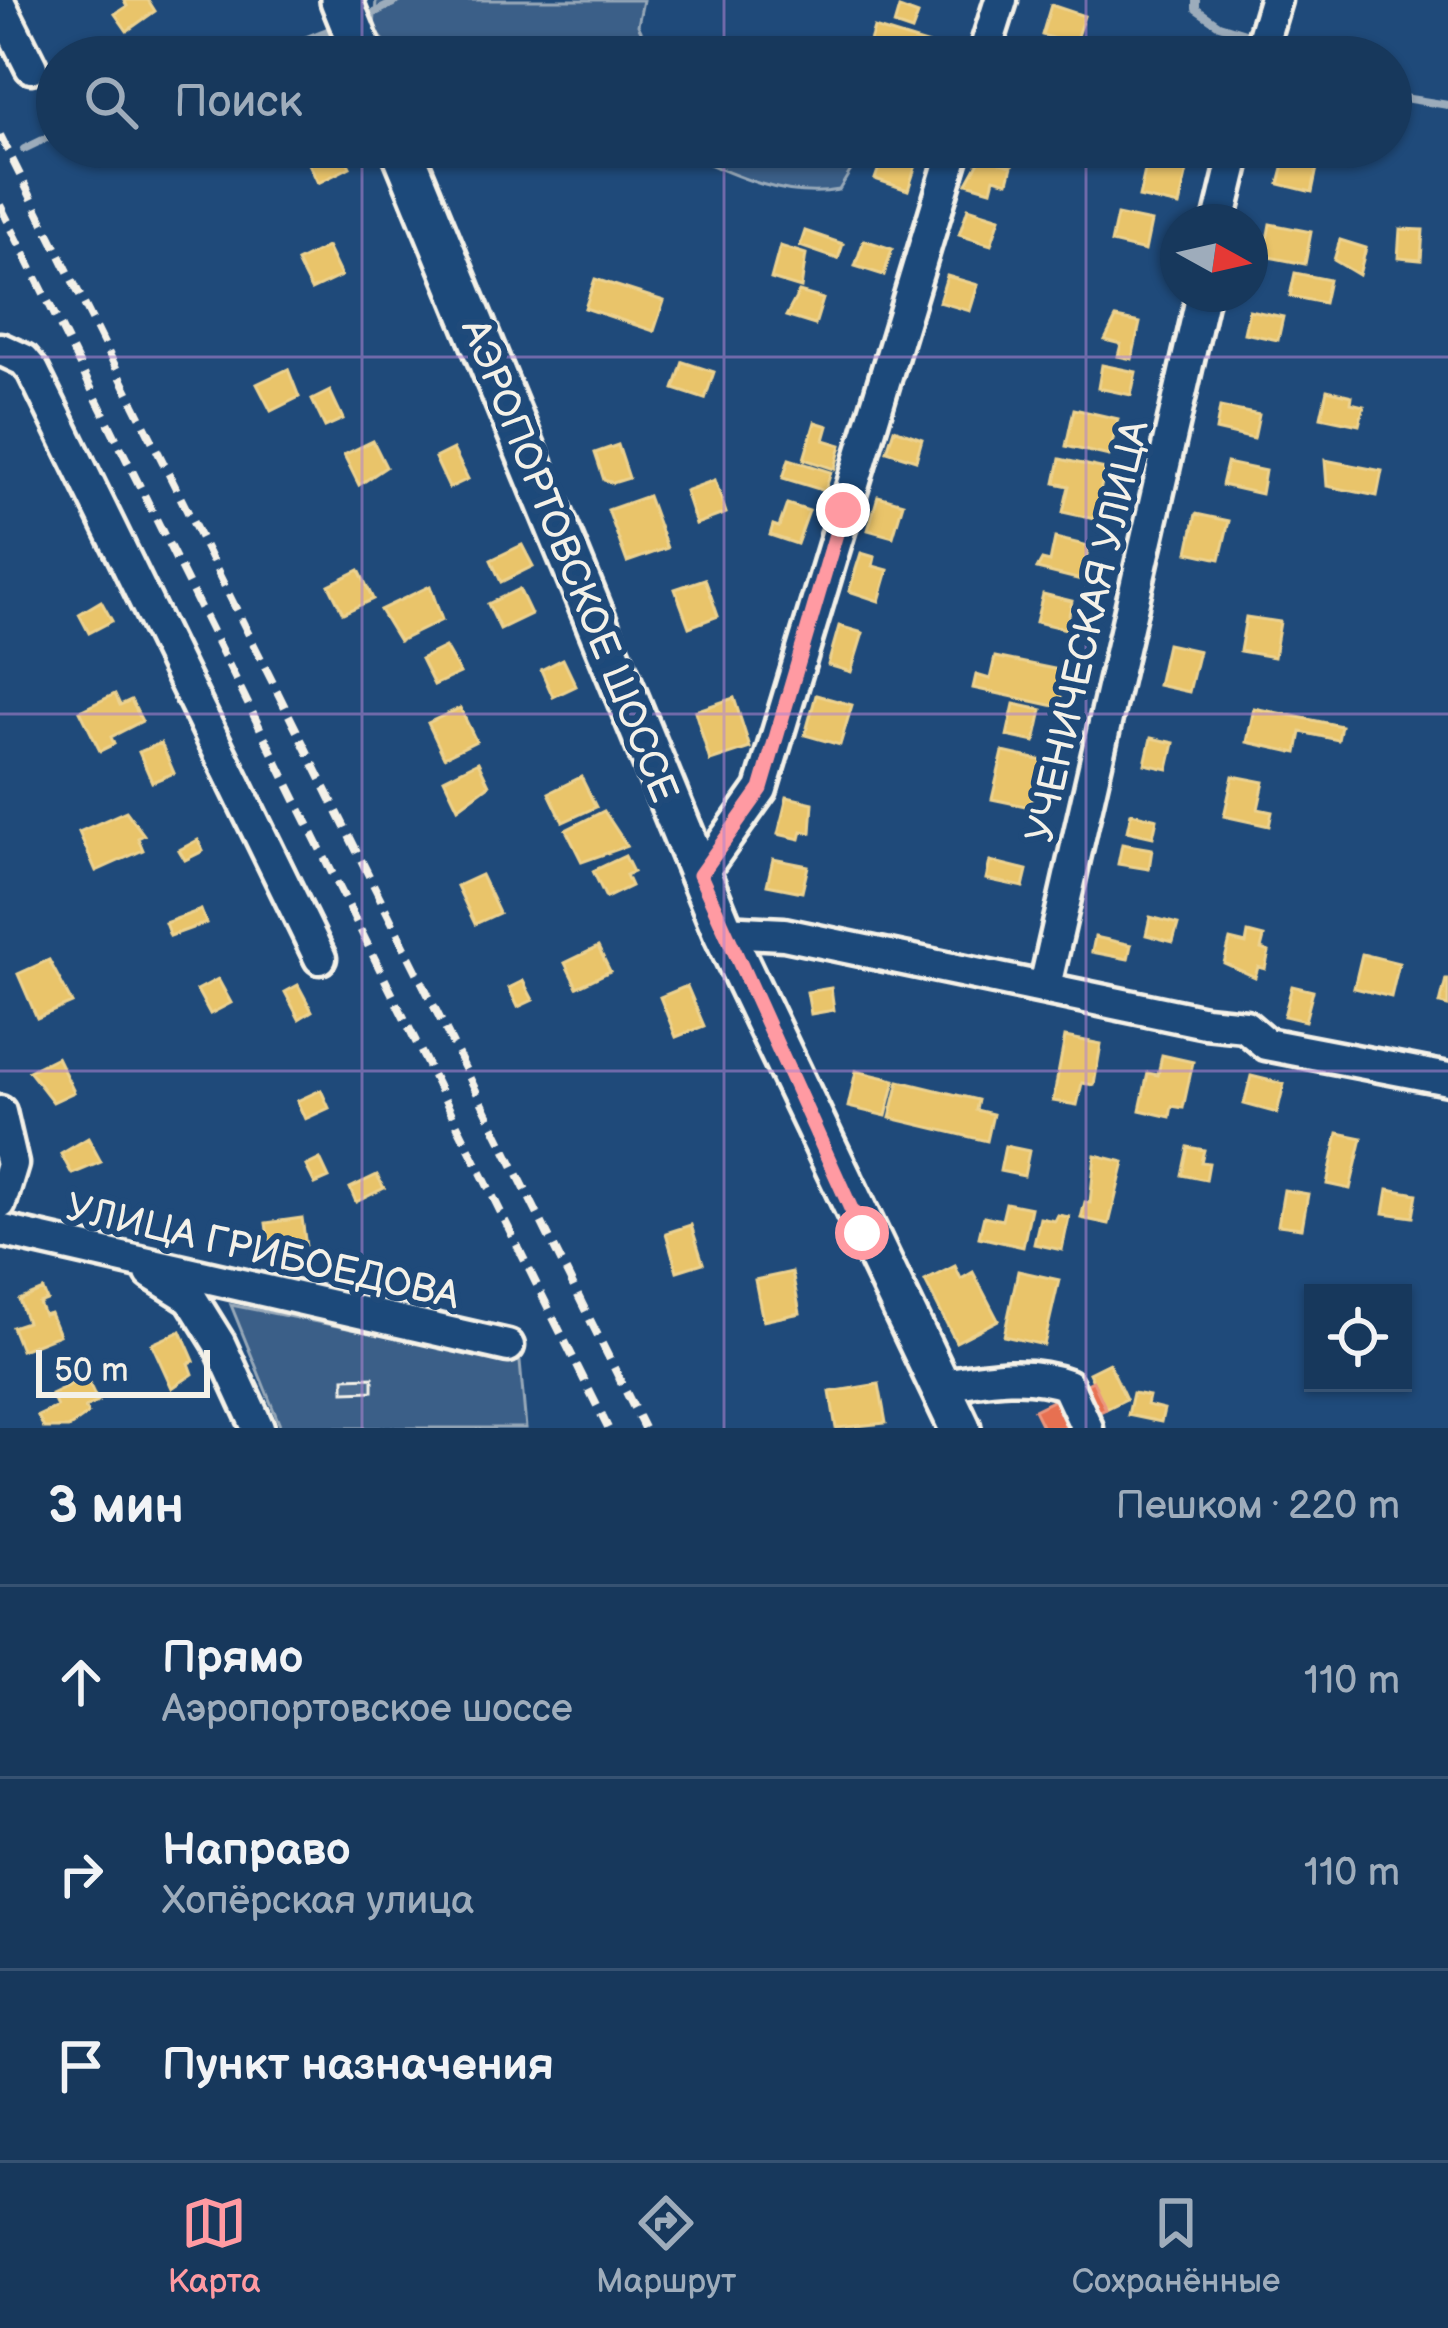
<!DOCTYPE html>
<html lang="ru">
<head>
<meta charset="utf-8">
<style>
	:root { --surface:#17385c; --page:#203f62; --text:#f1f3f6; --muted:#9eacbb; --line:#365272; --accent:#ff9aa2 }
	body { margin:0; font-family:"Balsamiq Sans",sans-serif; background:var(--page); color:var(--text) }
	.controls { position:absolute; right:36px; bottom:36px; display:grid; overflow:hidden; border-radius:0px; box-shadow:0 3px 9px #0004 }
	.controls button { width:108px; height:108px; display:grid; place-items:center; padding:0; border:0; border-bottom:3px solid var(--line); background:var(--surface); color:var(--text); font:60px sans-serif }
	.compass { position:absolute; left:1160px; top:204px; width:108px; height:108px; border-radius:50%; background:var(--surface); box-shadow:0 3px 9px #0004; rotate:98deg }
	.scale { position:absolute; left:36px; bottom:30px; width:174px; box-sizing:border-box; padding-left:12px; border:6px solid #f4f1e8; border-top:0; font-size:33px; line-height:42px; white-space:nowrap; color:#f4f1e8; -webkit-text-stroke:9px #1f4a7a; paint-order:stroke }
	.stop { position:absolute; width:36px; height:36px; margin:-27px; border:9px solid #ff9aa2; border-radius:50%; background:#fff }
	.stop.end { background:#ff9aa2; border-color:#fff; box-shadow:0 3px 12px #0008 }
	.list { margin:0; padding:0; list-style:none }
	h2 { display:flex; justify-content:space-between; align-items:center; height:156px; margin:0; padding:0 48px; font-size:51px }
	h2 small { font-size:39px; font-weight:400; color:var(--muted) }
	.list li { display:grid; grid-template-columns:78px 1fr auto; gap:36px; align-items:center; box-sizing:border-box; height:192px; padding:0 48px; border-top:3px solid var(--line) }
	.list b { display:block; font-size:45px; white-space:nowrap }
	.list p { margin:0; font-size:39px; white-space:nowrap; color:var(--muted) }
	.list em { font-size:39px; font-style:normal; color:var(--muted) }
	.icon { flex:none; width:66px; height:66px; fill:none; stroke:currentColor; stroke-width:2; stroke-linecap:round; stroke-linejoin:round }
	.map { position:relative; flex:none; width:1448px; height:1428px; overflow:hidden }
	.search { position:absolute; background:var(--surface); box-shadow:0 3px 9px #0004; left:36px; right:36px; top:36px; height:132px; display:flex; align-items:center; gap:30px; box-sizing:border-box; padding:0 42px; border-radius:66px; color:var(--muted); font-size:45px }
	.sheet { height:732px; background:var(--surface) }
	nav { display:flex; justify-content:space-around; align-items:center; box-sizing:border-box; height:168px; border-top:3px solid var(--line); background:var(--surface); font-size:33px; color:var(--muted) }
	nav a { display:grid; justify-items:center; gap:6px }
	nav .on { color:var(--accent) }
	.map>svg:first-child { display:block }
	.green { fill:#3a5f88; stroke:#97a8b8; stroke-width:3 }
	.homes { fill:#e9c46a; stroke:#ecd290; stroke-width:3 }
	.shops { fill:#e76f51; stroke:#eb967e; stroke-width:3 }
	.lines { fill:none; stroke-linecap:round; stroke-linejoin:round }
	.stream { stroke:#9cacbb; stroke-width:8 }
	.building { fill:#4d6e92; stroke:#f4f1e8; stroke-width:3 }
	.minor-casing { stroke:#f4f1e8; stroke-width:39 }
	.major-casing { stroke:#f4f1e8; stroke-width:48 }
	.minor { stroke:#1f4a7a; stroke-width:30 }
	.major { stroke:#1f4a7a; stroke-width:39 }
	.rail { stroke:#f4f1e8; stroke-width:8; stroke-dasharray:18 9; stroke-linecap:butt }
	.route { stroke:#ff9aa2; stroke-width:15 }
	.grid { fill:none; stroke:#b185d1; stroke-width:3; stroke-opacity:0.55 }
	.labels { text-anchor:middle; stroke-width:12; stroke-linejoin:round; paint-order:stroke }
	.street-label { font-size:39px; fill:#f4f1e8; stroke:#1f4a7a }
</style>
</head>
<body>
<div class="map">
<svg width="1448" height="1428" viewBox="0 0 1448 1428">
	<rect width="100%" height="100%" fill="#1f4a7a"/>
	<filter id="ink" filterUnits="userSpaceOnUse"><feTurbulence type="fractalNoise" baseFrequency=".00833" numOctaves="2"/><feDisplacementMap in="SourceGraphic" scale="24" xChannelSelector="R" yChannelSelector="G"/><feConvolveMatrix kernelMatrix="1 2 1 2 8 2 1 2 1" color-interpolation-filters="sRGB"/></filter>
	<g filter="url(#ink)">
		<path class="green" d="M376 0H643L638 25 654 57H520L501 37 467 44 449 57H398L374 29Z
			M672 147H841L856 162 839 190C781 201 724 171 672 147Z
			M231 1305 520 1362 526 1428H281Z"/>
		<path class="homes" d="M124 0H148L155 11 127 31 115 14 127 6Z
			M1051 5 1084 16 1074 45 1042 35Z
			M899 8 918 15 912 31 894 25Z
			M874 28 933 46 930 57H865Z
			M549 46 581 57H545Z
			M317 147H340L350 167 318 183 304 153Z
			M885 151 917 162 908 190 875 179Z
			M1148 157 1188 166 1179 206 1139 197Z
			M981 158 1012 166 1008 182 994 178 991 190 967 183Z
			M1285 161 1317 168 1312 192 1279 184Z
			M968 208 1000 218 991 245 959 235Z
			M1117 215 1151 222 1145 251 1111 243Z
			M1270 224 1311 232 1305 264 1264 256Z
			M1400 229 1423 230 1421 260 1398 258Z
			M805 231 843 244 838 259 800 246Z
			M864 240 892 249 884 275 855 266Z
			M1340 240 1366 248 1359 275 1334 260Z
			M780 246 806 254 801 288 771 279Z
			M327 247 341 276 311 290 297 262Z
			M1295 273 1329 280 1324 303 1290 296Z
			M947 276 978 285 970 311 939 302Z
			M595 279 664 301 654 331 585 308Z
			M799 292 823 299 815 325 786 316Z
			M1249 310 1283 317 1278 340 1244 333Z
			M1116 318 1140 323 1132 359 1118 356 1121 344 1105 340Z
			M683 362 714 372 705 399 674 389Z
			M1102 365 1136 372 1131 395 1098 388Z
			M288 369 299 397 271 411 257 384Z
			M1327 390 1352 396 1351 403 1364 406 1359 425 1321 417Z
			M330 391 343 419 325 427 312 400Z
			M1220 407 1259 415 1254 439 1216 430Z
			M1074 409 1118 419 1109 456 1066 446Z
			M815 422 828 426 824 440 841 445 835 469 804 459Z
			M894 429 922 439 916 460 887 451Z
			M373 441 386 467 359 485 344 455Z
			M618 445 629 478 613 483 604 480 595 453Z
			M453 449 468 479 449 488 435 458Z
			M789 459 831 472 825 491 783 478Z
			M1060 459 1105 469 1094 519 1063 512 1069 486 1055 483Z
			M1325 460 1382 471 1377 496 1327 486Z
			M1227 463 1265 471 1261 494 1222 485Z
			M715 480 726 513 696 524 685 491Z
			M648 496 667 548 627 562 608 510Z
			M878 496 903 503 893 537 868 530Z
			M787 504 809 511 797 544 770 535 773 525 779 527Z
			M1196 514 1229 521 1220 559 1188 552Z
			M1055 538 1089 546 1081 580 1037 569 1042 560 1050 562Z
			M522 545 533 566 501 582 491 560Z
			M861 553 875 557 873 566 888 570 879 601 849 591Z
			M359 570 373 599 343 613 329 585Z
			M705 579 718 616 689 627 675 589Z
			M430 586 442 620 399 641 380 610Z
			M519 589 531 614 500 629 488 604Z
			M1043 594 1072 601 1066 629 1036 622Z
			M101 601 112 621 89 633 79 614Z
			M1246 617 1280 622 1274 657 1240 651Z
			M839 626 863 633 851 672 828 665Z
			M1167 644 1199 651 1189 692 1158 685Z
			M445 647 460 673 434 685 421 659Z
			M995 657 1059 670 1058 678 1064 680 1059 707 973 688 976 675 990 679Z
			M563 659 576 686 553 697 541 670Z
			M115 694 120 705 131 700 142 721 111 737 114 744 100 751 80 711Z
			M816 695 852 705 840 745 805 735Z
			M734 698 750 748 710 761 695 711Z
			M1014 704 1042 710 1035 742 1007 736Z
			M460 708 476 741 444 757 428 723Z
			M1254 708 1341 726 1338 740 1301 732 1297 753 1247 742Z
			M1151 738 1174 743 1168 769 1145 764Z
			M161 743 174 773 152 782 139 752Z
			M1003 752 1048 762 1045 779 1037 778 1030 807 992 799Z
			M478 762 489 785 458 808 444 779Z
			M1233 776 1264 782 1258 809 1272 812 1269 826 1224 816Z
			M581 777 596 807 563 822 549 793Z
			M787 797 813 803 811 833 802 831 800 839 778 834Z
			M126 811 144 835 138 838 143 850 96 871 79 832Z
			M604 811 627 846 582 862 566 830Z
			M1131 813 1157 819 1153 837 1127 831Z
			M198 840 203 851 185 860 179 850Z
			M1122 844 1152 849 1149 869 1118 864Z
			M625 856 633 872 626 875 631 886 606 898 593 871Z
			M773 859 808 866 802 892 767 885Z
			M990 861 1027 870 1023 887 986 879Z
			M481 875 499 913 475 924 457 886Z
			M201 910 206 923 170 936 165 923Z
			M1150 917 1178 924 1173 942 1146 935Z
			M1248 933 1264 937 1261 949 1269 952 1265 969 1258 967 1255 977 1224 963 1230 940 1246 944Z
			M1095 937 1131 945 1128 959 1092 952Z
			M598 947 610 971 577 987 565 963Z
			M1362 954 1399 963 1391 997 1354 988Z
			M49 960 72 1003 37 1018 18 974Z
			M218 979 231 1003 210 1014 197 990Z
			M1446 979H1448V1006L1440 1004Z
			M523 981 533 1000 518 1007 509 988Z
			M298 985 312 1011 299 1019 285 992Z
			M687 986 704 1026 676 1037 660 997Z
			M1292 986 1313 991 1305 1021 1284 1016Z
			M831 988 834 1010 811 1014 807 992Z
			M1065 1037 1101 1044 1094 1085 1082 1083 1077 1105 1053 1101Z
			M1162 1055 1193 1062 1183 1108 1172 1106 1170 1117 1140 1110 1148 1073 1158 1075Z
			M57 1057 74 1092 53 1102 29 1071Z
			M856 1071 895 1080 886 1116 848 1107Z
			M1251 1076 1284 1084 1277 1113 1244 1104Z
			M899 1081 978 1100 976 1110 993 1114 987 1141 890 1118Z
			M321 1090 329 1108 305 1119 297 1101Z
			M1338 1133 1362 1138 1350 1189 1327 1184Z
			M88 1138 101 1162 72 1174 61 1154Z
			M1005 1146 1029 1151 1024 1176 1000 1171Z
			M1188 1147 1204 1150 1201 1162 1209 1163 1206 1180 1182 1175Z
			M1095 1155 1124 1162 1109 1224 1081 1218 1085 1202 1090 1203Z
			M320 1159 329 1178 315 1184 306 1166Z
			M377 1175 384 1188 356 1202 350 1188Z
			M1388 1189 1417 1194 1413 1217 1384 1213Z
			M1284 1190 1308 1194 1302 1228 1278 1225Z
			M1006 1203 1031 1208 1023 1247 979 1237 984 1216 1002 1220Z
			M1058 1215 1069 1217 1062 1250 1034 1244 1040 1218 1055 1221Z
			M302 1218 306 1247 270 1252 266 1223Z
			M691 1225 703 1263 677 1271 666 1233Z
			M955 1266 961 1279 973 1272 998 1320 956 1342 925 1281Z
			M1018 1271 1059 1280 1044 1345 1004 1336Z
			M792 1272 800 1313 763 1321 755 1280Z
			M43 1290 47 1300 39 1303 44 1315 50 1313 59 1335 21 1350 12 1327 27 1322 19 1300Z
			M181 1331 194 1361 189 1363 193 1374 172 1388 152 1344Z
			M1109 1363 1126 1399 1106 1409 1089 1373Z
			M86 1377 98 1402 85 1408 88 1414 68 1428H44L38 1416 57 1407 51 1394Z
			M879 1384 886 1423 836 1428 830 1392Z
			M1133 1393 1149 1396 1147 1405 1164 1409 1161 1422 1128 1415Z"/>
		<path class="shops" d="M1093 1381 1106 1409 1067 1428H1043L1034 1410Z"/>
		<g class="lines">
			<path class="stream" d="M1196 0V9L1219 25 1255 36
				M364 18 399 0
				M1269 40 1312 57
				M261 57 338 27
				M1391 96 1448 105
				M24 149 57 133"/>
		</g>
		<path class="building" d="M373 1377V1391L344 1392V1378Z"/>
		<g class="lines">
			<g class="minor-casing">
				<path id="minor" d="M0 5 31 67
					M983 57 1001 0
					M1258 57 1275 0
					M1219 222 1237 147
					M0 349 24 360 33 371 320 958
					M700 875 761 789 955 147
					M723 931 784 934 1205 1022 1245 1026 1266 1044 1448 1079
					M1045 986 1203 294
					M0 1112 12 1164 0 1203
					M0 1230 508 1346
					M151 1273 191 1298 219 1343 258 1428
					M938 1386C981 1379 1025 1369 1067 1385L1087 1428"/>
			</g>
			<g class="major-casing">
				<path id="major" d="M341 0 364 57
					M401 147 723 931 960 1428"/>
			</g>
			<use href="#minor" class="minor"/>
			<use href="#major" class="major"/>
			<path class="rail" d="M0 135 644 1428
				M0 205 608 1428"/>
		</g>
	</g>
	<g class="lines" filter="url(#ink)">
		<path class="route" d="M843 510 761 789 700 875 862 1233"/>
	</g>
	<path class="grid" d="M362 0V57M724 0V57M1086 0V57M362 147V1428M724 147V1428M1086 147V1428M0 357H1448M0 714H1448M0 1071H1448"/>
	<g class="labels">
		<g class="street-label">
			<text transform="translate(571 560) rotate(68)" y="14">АЭРОПОРТОВСКОЕ ШОССЕ</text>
			<text transform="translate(1086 631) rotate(-77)" y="14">УЧЕНИЧЕСКАЯ УЛИЦА</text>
			<text transform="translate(263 1250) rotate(13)" y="14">УЛИЦА ГРИБОЕДОВА</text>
		</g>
	</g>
</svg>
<div class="controls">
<button><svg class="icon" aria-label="locate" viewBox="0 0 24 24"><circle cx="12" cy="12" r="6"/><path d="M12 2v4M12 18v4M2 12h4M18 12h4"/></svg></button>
</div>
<svg class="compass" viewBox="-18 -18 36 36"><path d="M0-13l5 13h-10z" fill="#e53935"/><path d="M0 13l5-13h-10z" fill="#9eacbb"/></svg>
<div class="scale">50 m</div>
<div class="stop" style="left:862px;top:1233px"></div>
<div class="stop end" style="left:843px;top:510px"></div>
<div class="search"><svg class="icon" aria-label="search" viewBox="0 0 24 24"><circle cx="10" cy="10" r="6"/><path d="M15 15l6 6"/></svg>Поиск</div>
</div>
<section class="sheet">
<h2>3 мин<small>Пешком · 220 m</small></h2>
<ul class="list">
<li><svg class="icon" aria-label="ahead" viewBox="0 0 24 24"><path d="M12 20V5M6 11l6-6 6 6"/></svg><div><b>Прямо</b><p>Аэропортовское шоссе</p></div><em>110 m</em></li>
<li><svg class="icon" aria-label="right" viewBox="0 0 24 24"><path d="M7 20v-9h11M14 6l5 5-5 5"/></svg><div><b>Направо</b><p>Хопёрская улица</p></div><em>110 m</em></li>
<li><svg class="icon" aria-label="arrive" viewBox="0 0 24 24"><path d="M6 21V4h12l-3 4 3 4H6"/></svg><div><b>Пункт назначения</b></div></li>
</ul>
</section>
<nav>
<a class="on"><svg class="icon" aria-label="map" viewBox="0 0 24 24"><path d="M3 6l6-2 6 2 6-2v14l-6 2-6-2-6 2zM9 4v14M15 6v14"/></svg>Карта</a>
<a><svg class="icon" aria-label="directions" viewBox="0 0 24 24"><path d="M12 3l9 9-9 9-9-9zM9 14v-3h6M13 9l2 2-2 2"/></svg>Маршрут</a>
<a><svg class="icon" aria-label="saved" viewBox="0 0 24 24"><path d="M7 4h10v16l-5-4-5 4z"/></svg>Сохранённые</a>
</nav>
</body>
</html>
